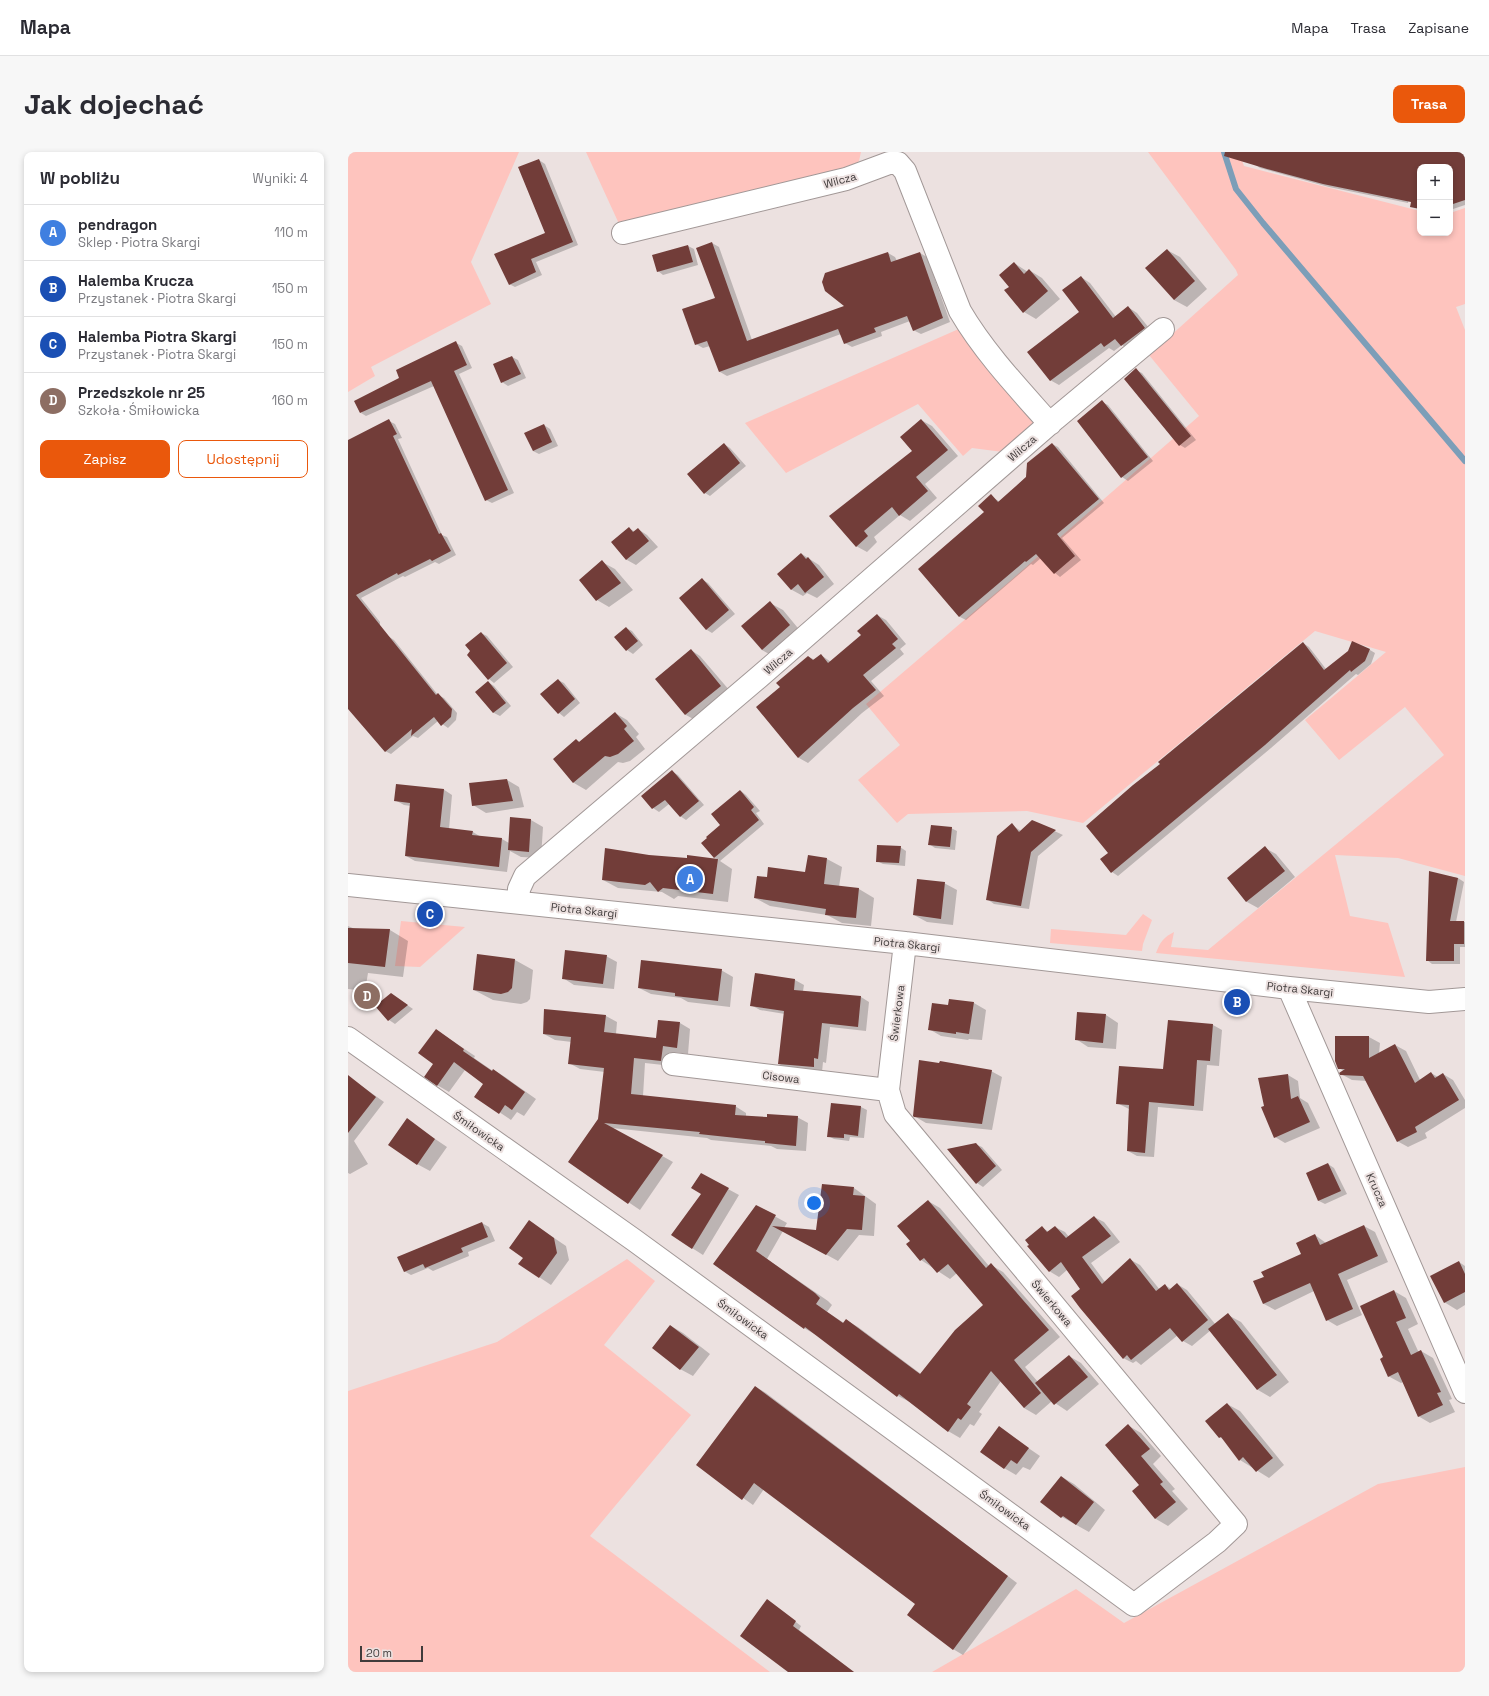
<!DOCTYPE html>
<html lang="pl">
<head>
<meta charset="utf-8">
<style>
	:root { --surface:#fff; --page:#f7f7f7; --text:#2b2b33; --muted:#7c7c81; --line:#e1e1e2; --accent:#ea580c }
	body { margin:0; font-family:"Space Grotesk",sans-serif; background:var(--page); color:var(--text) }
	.controls { position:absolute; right:12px; top:12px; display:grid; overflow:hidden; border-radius:8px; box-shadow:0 2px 6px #0003 }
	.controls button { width:36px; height:36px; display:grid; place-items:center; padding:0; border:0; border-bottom:1px solid var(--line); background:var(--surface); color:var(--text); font:20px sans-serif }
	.scale { position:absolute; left:12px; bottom:10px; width:63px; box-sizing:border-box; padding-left:4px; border:2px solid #403b3b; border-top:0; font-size:11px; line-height:14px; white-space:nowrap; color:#403b3b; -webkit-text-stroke:3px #ece1e0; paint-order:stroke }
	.you { position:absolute; left:466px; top:1051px; width:14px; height:14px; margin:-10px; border:3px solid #fff; border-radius:50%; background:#1a73e8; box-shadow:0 0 0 6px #1a73e833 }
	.badge { display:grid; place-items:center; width:26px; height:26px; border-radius:50%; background:var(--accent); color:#fff; font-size:13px; font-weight:700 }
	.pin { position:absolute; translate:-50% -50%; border:2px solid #fff; box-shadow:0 1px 4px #0006 }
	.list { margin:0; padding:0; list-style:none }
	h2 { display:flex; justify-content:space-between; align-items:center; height:52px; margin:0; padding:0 16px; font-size:17px }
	h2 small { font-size:13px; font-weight:400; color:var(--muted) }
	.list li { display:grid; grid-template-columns:26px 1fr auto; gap:12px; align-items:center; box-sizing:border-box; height:56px; padding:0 16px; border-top:1px solid var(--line) }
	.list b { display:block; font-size:15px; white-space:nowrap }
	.list p { margin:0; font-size:13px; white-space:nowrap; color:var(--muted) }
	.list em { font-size:13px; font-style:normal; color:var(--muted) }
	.actions { display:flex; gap:8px; padding:12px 16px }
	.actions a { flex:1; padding:9px 0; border:1px solid var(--accent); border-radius:8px; text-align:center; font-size:14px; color:var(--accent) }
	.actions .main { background:var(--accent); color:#fff }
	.map { position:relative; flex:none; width:1117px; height:1520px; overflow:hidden; border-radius:8px }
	header { display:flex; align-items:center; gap:24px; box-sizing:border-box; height:56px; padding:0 20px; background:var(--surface); border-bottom:1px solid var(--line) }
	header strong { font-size:19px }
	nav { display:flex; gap:22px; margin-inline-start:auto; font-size:14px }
	.intro { display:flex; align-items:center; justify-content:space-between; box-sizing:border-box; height:96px; padding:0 24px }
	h1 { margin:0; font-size:28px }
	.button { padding:10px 18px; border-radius:8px; background:var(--accent); color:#fff; font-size:14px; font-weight:700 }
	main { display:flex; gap:24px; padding:0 24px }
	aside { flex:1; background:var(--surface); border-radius:8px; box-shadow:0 2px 6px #0003 }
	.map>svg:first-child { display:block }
	.green { fill:#fec4be }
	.shadow { fill:#0003 }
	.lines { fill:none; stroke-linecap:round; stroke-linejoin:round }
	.stream { stroke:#7c9eb8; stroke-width:6 }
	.building { fill:#723d39 }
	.minor-casing { stroke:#a29897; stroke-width:24 }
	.minor { stroke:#fff; stroke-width:22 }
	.labels { text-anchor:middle; stroke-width:4; stroke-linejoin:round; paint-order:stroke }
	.street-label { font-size:11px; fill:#403b3b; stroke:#ece1e0 }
</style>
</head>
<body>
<header>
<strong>Mapa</strong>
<nav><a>Mapa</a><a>Trasa</a><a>Zapisane</a></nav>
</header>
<div class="intro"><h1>Jak dojechać</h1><a class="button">Trasa</a></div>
<main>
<aside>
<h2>W pobliżu<small>Wyniki: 4</small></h2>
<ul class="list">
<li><span class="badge" style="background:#3f7fe0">A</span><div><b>pendragon</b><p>Sklep · Piotra Skargi</p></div><em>110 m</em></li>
<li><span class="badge" style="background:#1a4fb4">B</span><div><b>Halemba Krucza</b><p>Przystanek · Piotra Skargi</p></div><em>150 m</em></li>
<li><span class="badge" style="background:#1a4fb4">C</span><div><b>Halemba Piotra Skargi</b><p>Przystanek · Piotra Skargi</p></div><em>150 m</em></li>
<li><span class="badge" style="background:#8d6e63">D</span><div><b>Przedszkole nr 25</b><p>Szkoła · Śmiłowicka</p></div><em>160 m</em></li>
</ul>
<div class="actions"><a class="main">Zapisz</a><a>Udostępnij</a></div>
</aside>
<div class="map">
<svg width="1117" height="1520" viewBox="0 0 1117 1520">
	<rect width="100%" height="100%" fill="#ece1e0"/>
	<path class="green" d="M0 0H171L123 110 143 152 23 215 27 224 0 240Z
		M238 0H513L511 9 504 16 272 74Z
		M800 0H891L896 14 1072 59V81H1102V61L1117 56V152L1108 155 1117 178V724L1050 706 987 703 1002 764 1040 771 1057 825 808 801C812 790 816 785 826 780L823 795 860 798 1096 603 1057 555 991 608 957 568 1038 500 967 479 735 671 679 659 560 662 549 671 510 628 552 593 518 552 662 429 851 264 801 203 890 123 888 118Z
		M613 176 687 270 655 300 624 296 615 304 570 252 438 321 397 271Z
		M795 762 804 768 795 792 794 799 702 791 703 777 778 783Z
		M53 769 117 775 72 815 47 814Z
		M279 1107 307 1129 256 1193 343 1263 242 1384 422 1520H0V1239L149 1190Z
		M1117 1315V1520H584L728 1437 776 1471 1030 1332Z"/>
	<path class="shadow" d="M900 0H924L1062 40 1060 51 981 35 912 16 906 12Z
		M1019 0H1117V53L1105 57 1102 55V15H1072V28Z
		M191 8 197 12 230 93 188 110 194 123 167 135 161 132 198 81Z
		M364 91 371 95 404 188 498 154 540 101 547 105 549 109 572 101 579 105 602 170 573 182 565 178 562 169 533 180 534 184 504 195 497 191 493 182 379 224 372 220 362 194 355 196 348 192 368 146Z
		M340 94 346 97 350 113 315 123 310 119Z
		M819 98 832 105 859 137 839 155 826 148Z
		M666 111 680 120 681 118 694 126 712 147 688 167 676 160 662 135Z
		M733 125 742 131 768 165 780 155 789 161 805 181 783 198 774 193 766 199 761 196 711 233 702 228 732 160Z
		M108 191 114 194 124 216 111 222 166 341 144 351 138 348 86 234 18 264 13 261 53 226Z
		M164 205 170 208 178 226 160 234 154 230Z
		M788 218 794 221 848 288 837 296 832 293Z
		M754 250 760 253 805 309 780 329 774 325 730 269Z
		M573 268 584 274 610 304 577 332 589 346 562 369 552 363 526 385 529 390 519 400 508 394 483 364 565 299Z
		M41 269 47 272 54 286 50 287 94 383 99 385 108 403 91 412 87 410 57 425 55 424 13 446 32 470V478L0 488V289Z
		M196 273 202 277 210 294 191 302 185 299 177 281Z
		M376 292 382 296 398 314 362 344 357 341Z
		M704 292 710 295 756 351 714 386 733 408 712 425 707 421 693 406 685 413 683 412 618 468 612 465 571 417 637 361 643 344 652 350 678 325Z
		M281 376 287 380 290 377 299 383 310 395 288 413 279 408 264 391Z
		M454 402 471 413 486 432 469 446 459 441 455 444 444 438 430 422Z
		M254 410 267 417 285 438 261 455 249 448Z
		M355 428 360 431 387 462 364 481 359 478 332 446Z
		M422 451 435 458 454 481 426 505 414 498Z
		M529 463 538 468 558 492 552 497 556 502 523 529 536 544 514 561 460 611 451 606 409 555 434 535 461 505 467 508 473 503 483 510 514 484Z
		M278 476 284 479 295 493 285 502 279 498 268 485Z
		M133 481 139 484 165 515 146 531 141 527Z
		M40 484 46 488 90 543 96 546 109 561 108 568 100 576 90 569 70 586 65 584 43 602 37 599 0 541V513Z
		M955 491 961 495 978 517 1022 498 1027 501 1023 512 1010 523 1008 522 923 596 770 724 764 720 761 701 813 613Z
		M343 498 352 504 382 539 347 568 338 563 308 527Z
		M210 528 216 531 232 551 216 565 211 561Z
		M140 530 146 534 163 554 152 564 146 561 128 540Z
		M267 561 279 568 291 582 288 585 297 597 282 609 275 611 270 610 238 638 226 631 206 607 228 588 232 590Z
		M325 620 330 623 356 653 338 668 332 664 321 652 311 660 305 656 295 644Z
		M159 628 171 635 176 655 138 661 125 653Z
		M95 637 104 643 101 677 125 680 133 685 154 687 161 691 183 668 195 675 193 706 173 705 162 699 159 720 67 709 58 704 63 654 56 653 47 648Z
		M393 639 398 643 412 659 408 661 416 672 372 709 384 717 380 750 330 744 326 747 314 740 270 736 255 728 301 704 340 707V704L371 708 366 705 374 673Z
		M685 669 715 683 690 704 681 757 646 752 639 747 664 673 673 679Z
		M603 676 609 679 607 698 587 696 581 692Z
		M552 695 558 699 557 714 535 712 529 709Z
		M917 696 928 702 947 725 910 756 899 750 880 726Z
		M479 707 494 715 491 735 511 737 526 746 523 774 494 771 479 763 422 754 407 746 458 721Z
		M1082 721 1110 726 1116 730 1108 770H1117V795H1112V812H1084L1079 808Z
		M596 731 609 738 605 773 579 770 566 763Z
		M0 774 7 777 42 778 60 789 55 825 20 821 17 839 0 837Z
		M258 804 269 810 266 837 226 833 215 826Z
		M167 808 185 818 182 847 179 850 173 852 145 848 126 838Z
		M373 818 385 825 382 855 340 850 333 846 303 842 291 836Z
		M407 822 447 828 456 833 455 839 513 845 521 850 518 879 482 875 478 911 475 910 474 920 439 916 431 912 437 862 412 858 403 853Z
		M49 846 65 857 47 872 41 868Z
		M626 851 638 858 634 888 621 887 620 888 593 884 581 877Z
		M197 858 258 864 269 870 268 882 309 887 332 871 342 877 340 902 326 900 324 914 297 911 295 944 387 954 398 961V964L420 966 449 965 460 971 458 999 429 997 423 994 363 988 359 986 264 976 325 1010 292 1058 221 1010 251 968 257 920 232 917 221 911 224 890 207 888 196 882Z
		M730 861 758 863 770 871 768 897 740 895 728 887Z
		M865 873 874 878 871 914 859 913 855 959 810 955 806 1005 789 1004 780 999 781 957 769 951 815 918Z
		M88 878 127 904 126 906 145 919 146 918 157 925 188 947 176 964 169 960 163 968 127 944 136 932 117 918 101 940 89 933 87 912Z
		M988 885H1021L1032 891 1031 902 1047 893 1058 899 1072 928 1083 921 1090 925 1095 922 1105 928 1117 948V956L1077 981 1079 986 1060 995 1049 989 1019 929 1004 928 993 922 996 919 991 916Z
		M643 919 654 925 644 978 578 971 566 964Z
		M940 923 950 929 952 946 960 951 972 976 937 991 927 985 917 954Z
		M1 925 36 950 6 989 20 1012 2 1022 0 1021Z
		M484 952 513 955 519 958 516 986 502 985 501 989 486 987 480 984Z
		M59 968 99 995 82 1019 69 1012Z
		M627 992 634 995 654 1018 635 1035 629 1031 601 997Z
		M980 1012 986 1016 999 1042 977 1052 971 1049 959 1022Z
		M506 1036 528 1052 526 1084 511 1083 490 1109 435 1079 419 1107 480 1149 484 1153 479 1160 496 1171 498 1168 510 1175 573 1222 637 1153 609 1121 602 1127 573 1108 563 1090 580 1049 592 1056 641 1114 643 1113 655 1120 712 1185 677 1215 690 1230 721 1204 733 1211 751 1232 719 1259 704 1249 688 1263 676 1256 653 1229 631 1260 634 1262 626 1274 622 1272 612 1286 600 1279 562 1250 550 1244 469 1182 468 1183 456 1176 366 1112 408 1054 439 1071 436 1076 469 1079Z
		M380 1037 391 1043 355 1103 344 1096Z
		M746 1065 756 1070 772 1090 743 1111 757 1130 783 1108 792 1113 812 1138 817 1133 823 1137 829 1132 839 1138 868 1173 880 1163 893 1170 941 1230 922 1245 910 1238 863 1178 844 1194 835 1189 830 1183 793 1213 788 1209 785 1211 775 1206 733 1137 719 1118 711 1125 701 1119 695 1076 701 1080 707 1075 717 1080 721 1085Z
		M181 1069 218 1094 221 1108 203 1133 191 1125 176 1106Z
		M134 1071 141 1075 147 1089 120 1100 121 1104 85 1119 80 1116 63 1123 56 1119Z
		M1016 1074 1027 1080 1040 1110 999 1128 1014 1163 989 1174 979 1168 966 1139 927 1158 916 1152 906 1130 955 1103 967 1083 978 1091Z
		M1111 1110 1117 1114V1153L1109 1158 1096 1150Z
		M1046 1139 1058 1146 1070 1172 1060 1177 1071 1201 1073 1199 1085 1206 1104 1247 1101 1248 1107 1260 1082 1271 1070 1264 1055 1230 1053 1231 1040 1224 1036 1206Z
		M323 1174 335 1181 362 1202 345 1224 332 1217Z
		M408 1235 418 1241 669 1431 615 1503 605 1497 568 1452 416 1337 405 1353 349 1313Z
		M879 1252 892 1259 936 1313 921 1326 892 1308 876 1288 872 1285Z
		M781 1274 793 1281 813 1304 805 1312 827 1337 824 1339 840 1357 820 1374 808 1367 785 1340 792 1333Z
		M651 1276 692 1304 682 1318 675 1315 668 1323 656 1316Z
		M714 1325 726 1332 757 1358 741 1380 714 1365 693 1350Z
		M425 1452 453 1474 451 1478 506 1520H441Z"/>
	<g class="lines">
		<path class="stream" d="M876 0 888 37 915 71 1117 309"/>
	</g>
	<path class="building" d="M877 0H1117V48L1102 53V15H1072V57L1062 55 1063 50 975 32 919 17 876 4Z
		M191 7 225 90 183 107 188 120 161 133 146 102 197 81 170 15Z
		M364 90 399 189 496 154 477 139 474 130 477 121 540 100 543 110 572 100 595 166 565 179 559 164 526 176 528 180 496 192 490 177 371 220 359 189 347 193 334 157 367 146 348 96Z
		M340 93 345 110 309 120 304 103Z
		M819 97 847 129 826 148 797 116Z
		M666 110 676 122 681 117 700 139 675 161 656 138 661 135 651 123Z
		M733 124 765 166 780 154 797 176 773 194 767 187 756 195 753 191 702 229 679 200 731 160 714 138Z
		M108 189 119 213 106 219 160 338 137 349 83 229 12 261 6 249 51 226 48 218Z
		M164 204 173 222 153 231 145 212Z
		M788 216 843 284 831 294 776 227Z
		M754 248 800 305 773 326 729 269Z
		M41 267 49 282 45 284 91 382 93 381 103 399 84 409 82 407 50 423 49 421 8 443 88 543 90 541 104 557 103 565 93 574 86 565 63 584 64 577 37 600 0 557V288Z
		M573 267 600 298 568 325 580 339 551 364 544 355 516 379 520 384 508 395 481 364 564 299 552 285Z
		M196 272 204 290 185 299 176 281Z
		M376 291 392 311 356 342 339 322Z
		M704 291 751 347 709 382 727 404 706 422 688 402 678 410 677 409 611 465 570 417 636 360 630 354 643 342 650 350 678 325 679 311Z
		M281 375 285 380 290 376 301 389 278 408 263 390Z
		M453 401 458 407 460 405 476 425 457 441 450 432 443 438 429 422Z
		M254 408 273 431 248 449 231 428Z
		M354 426 381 458 358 478 331 446Z
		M422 449 442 473 414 498 393 474Z
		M529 462 550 487 544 492 548 496 515 523 528 538 505 556 450 606 408 555 432 535 428 531 460 504 465 508 473 502 480 511 513 483 509 479Z
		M278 475 290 489 278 499 266 485Z
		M133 480 159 511 140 528 119 503 122 499 117 493Z
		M1004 489 1022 497 1017 509 1003 520 1002 518 917 593 763 721 752 707 760 701 738 674 785 633 812 612 810 610 955 490 976 518 1000 499Z
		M343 497 373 534 337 563 307 527Z
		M210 527 227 547 210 562 192 542Z
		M140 529 158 551 145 561 127 540Z
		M267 560 279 574 276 577 286 589 270 602 262 605 257 604 225 631 205 607 228 587 231 590Z
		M324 618 351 649 332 665 317 648 304 657 293 644Z
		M159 627 165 649 124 654 121 631Z
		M48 632 96 637 92 675 125 679 124 683 154 686 151 715 57 704 62 651 46 649Z
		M392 638 406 655 403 658 411 668 366 706 353 691 359 686 358 685 372 673 363 662Z
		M162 665 183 667 181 700 160 698Z
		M684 668 708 678 683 700 673 754 638 748 649 684 664 671 671 680Z
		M583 673 604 675 602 695 580 693Z
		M529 693 553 694 551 711 528 710Z
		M917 694 937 719 898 750 879 726Z
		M257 696 301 703 339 706V703L370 707 365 742 315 736 310 740 302 730 297 733 254 728Z
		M460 703 479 706 476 732 511 736 508 766 477 763 478 757 406 746 409 724 419 725 420 715 457 720Z
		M1081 719 1110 726 1102 769H1116V792H1106V809H1078Z
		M569 727 597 730 593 767 565 763Z
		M0 776 42 777 37 815 0 811Z
		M217 798 259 803 255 832 214 827Z
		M129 802 167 807 164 836 160 840 153 842 125 838Z
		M293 808 374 817 370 849 327 844V841L290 836Z
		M407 821 447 827 446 838 513 844 510 875 474 871 470 907 466 906V915L430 912 436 859 402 854Z
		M43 841 60 853 40 869 27 854Z
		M601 847 626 850 621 882 608 880V882L580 878 584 851 600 853Z
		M196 857 258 863 256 880 308 886 310 868 332 870 329 896 315 894 313 909 286 906 283 942 388 953 387 963 419 965V962L450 964 448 994 417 991V989L351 982 352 980 256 971 315 1003 280 1052 220 1010 250 967 256 916 220 912 223 885 195 882Z
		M729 860 758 862 755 891 727 888Z
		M820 868 865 872 862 909 849 908 846 954 801 950 797 1001 779 999 781 953 768 952 771 914 815 917Z
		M88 877 116 897 115 899 144 919 145 917 177 940 164 958 157 953 151 962 126 945 135 932 106 910 89 934 76 925 85 912 70 901Z
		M987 884H1021V906L1047 892 1067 931 1083 920 1087 926 1095 921 1111 948 1067 975 1069 980 1049 990 1015 924 992 923 991 921 997 917H990L987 909Z
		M571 908 591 911 592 909 644 918 634 972 566 965 565 964Z
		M940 922 943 947 950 944 962 970 926 986 913 955 916 954 910 926Z
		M0 923 28 945 0 981Z
		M483 951 513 954 510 984 496 982V986L479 985Z
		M59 966 87 987 69 1013 40 993Z
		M628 991 648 1014 628 1032 599 997Z
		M980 1011 993 1039 970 1049 958 1021Z
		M353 1021 381 1036 344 1097 323 1083 353 1042 343 1036Z
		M474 1032 506 1035 505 1043 517 1044 514 1078 499 1077 478 1103 424 1074 468 1078Z
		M580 1048 638 1116 643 1111 701 1178 666 1208 693 1241 676 1256 643 1219 619 1252 623 1255 613 1268 610 1266 600 1280 551 1242 549 1245 457 1175 456 1177 365 1112 408 1053 428 1063 408 1099 467 1141 472 1146 468 1152 495 1171 498 1167 572 1222 607 1178 635 1153 600 1112 589 1121 576 1106 572 1109 558 1092 562 1089 549 1074Z
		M746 1064 763 1084 734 1105 754 1132 782 1106 808 1139 817 1132 821 1138 829 1131 860 1168 834 1190 822 1176 783 1208 779 1203 775 1207 732 1156 723 1144 732 1137 713 1110 701 1120 679 1094 681 1093 677 1088 694 1074 699 1080 707 1074 718 1086Z
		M181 1068 206 1086 209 1101 191 1126 170 1112 175 1106 161 1096Z
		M134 1070 140 1085 113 1096 115 1100 77 1116 75 1112 56 1120 49 1105Z
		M1016 1073 1030 1104 990 1122 1005 1157 978 1169 962 1131 915 1152 905 1129 916 1125 913 1120 953 1102 948 1091 967 1082 972 1093Z
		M1111 1109 1117 1122V1140L1096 1151 1082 1124Z
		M1046 1138 1058 1166 1048 1170 1063 1203 1073 1198 1093 1240 1089 1241 1095 1253 1070 1265 1050 1220 1040 1225 1032 1207 1035 1205 1012 1154Z
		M880 1161 929 1223 909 1238 860 1177Z
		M322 1173 351 1195 332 1218 304 1196Z
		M721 1203 740 1225 706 1253 687 1231Z
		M407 1234 660 1424 605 1498 559 1463 567 1452 406 1331 394 1348 348 1313Z
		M879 1251 925 1306 908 1320 895 1305 891 1309 873 1285 871 1286 857 1269Z
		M780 1272 802 1297 793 1304 815 1330 812 1332 828 1350 807 1367 784 1339 791 1333 757 1293Z
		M651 1274 681 1296 669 1312 663 1308 656 1317 632 1300Z
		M713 1324 746 1350 728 1373 715 1364 713 1366 692 1350Z
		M419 1447 448 1469 445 1474 506 1520H440L392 1484Z"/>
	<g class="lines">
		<g class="minor-casing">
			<path id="minor" d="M275 81 498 27 541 11H550L557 19 612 159C636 200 670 236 702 272
				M0 733 557 791 941 836 1081 850 1117 847
				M170 750 171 737 177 724 411 525 707 267 815 177
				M941 836 1117 1240
				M0 886 286 1088 786 1453 869 1390 888 1372 547 962 540 938 557 791
				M325 912 540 938"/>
		</g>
		<use href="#minor" class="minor"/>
	</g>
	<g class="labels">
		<g class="street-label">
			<text transform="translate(492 28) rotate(-15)" y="4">Wilcza</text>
			<text transform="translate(674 296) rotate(-41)" y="4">Wilcza</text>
			<text transform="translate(430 509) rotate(-41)" y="4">Wilcza</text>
			<text transform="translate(236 758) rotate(6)" y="4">Piotra Skargi</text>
			<text transform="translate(559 792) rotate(6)" y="4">Piotra Skargi</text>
			<text transform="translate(952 837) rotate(6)" y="4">Piotra Skargi</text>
			<text transform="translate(549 861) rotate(-83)" y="4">Świerkowa</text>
			<text transform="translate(433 925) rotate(7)" y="4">Cisowa</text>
			<text transform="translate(131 979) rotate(35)" y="4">Śmiłowicka</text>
			<text transform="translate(1029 1038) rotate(66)" y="4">Krucza</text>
			<text transform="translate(704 1151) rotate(50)" y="4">Świerkowa</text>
			<text transform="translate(395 1167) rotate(36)" y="4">Śmiłowicka</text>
			<text transform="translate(657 1358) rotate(36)" y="4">Śmiłowicka</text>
		</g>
	</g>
</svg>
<div class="controls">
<button>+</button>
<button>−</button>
</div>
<div class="scale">20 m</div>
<div class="you"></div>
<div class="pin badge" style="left:342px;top:727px;background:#3f7fe0">A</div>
<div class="pin badge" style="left:889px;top:850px;background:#1a4fb4">B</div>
<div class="pin badge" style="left:82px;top:762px;background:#1a4fb4">C</div>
<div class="pin badge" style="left:19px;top:844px;background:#8d6e63">D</div>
</div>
</main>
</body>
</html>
